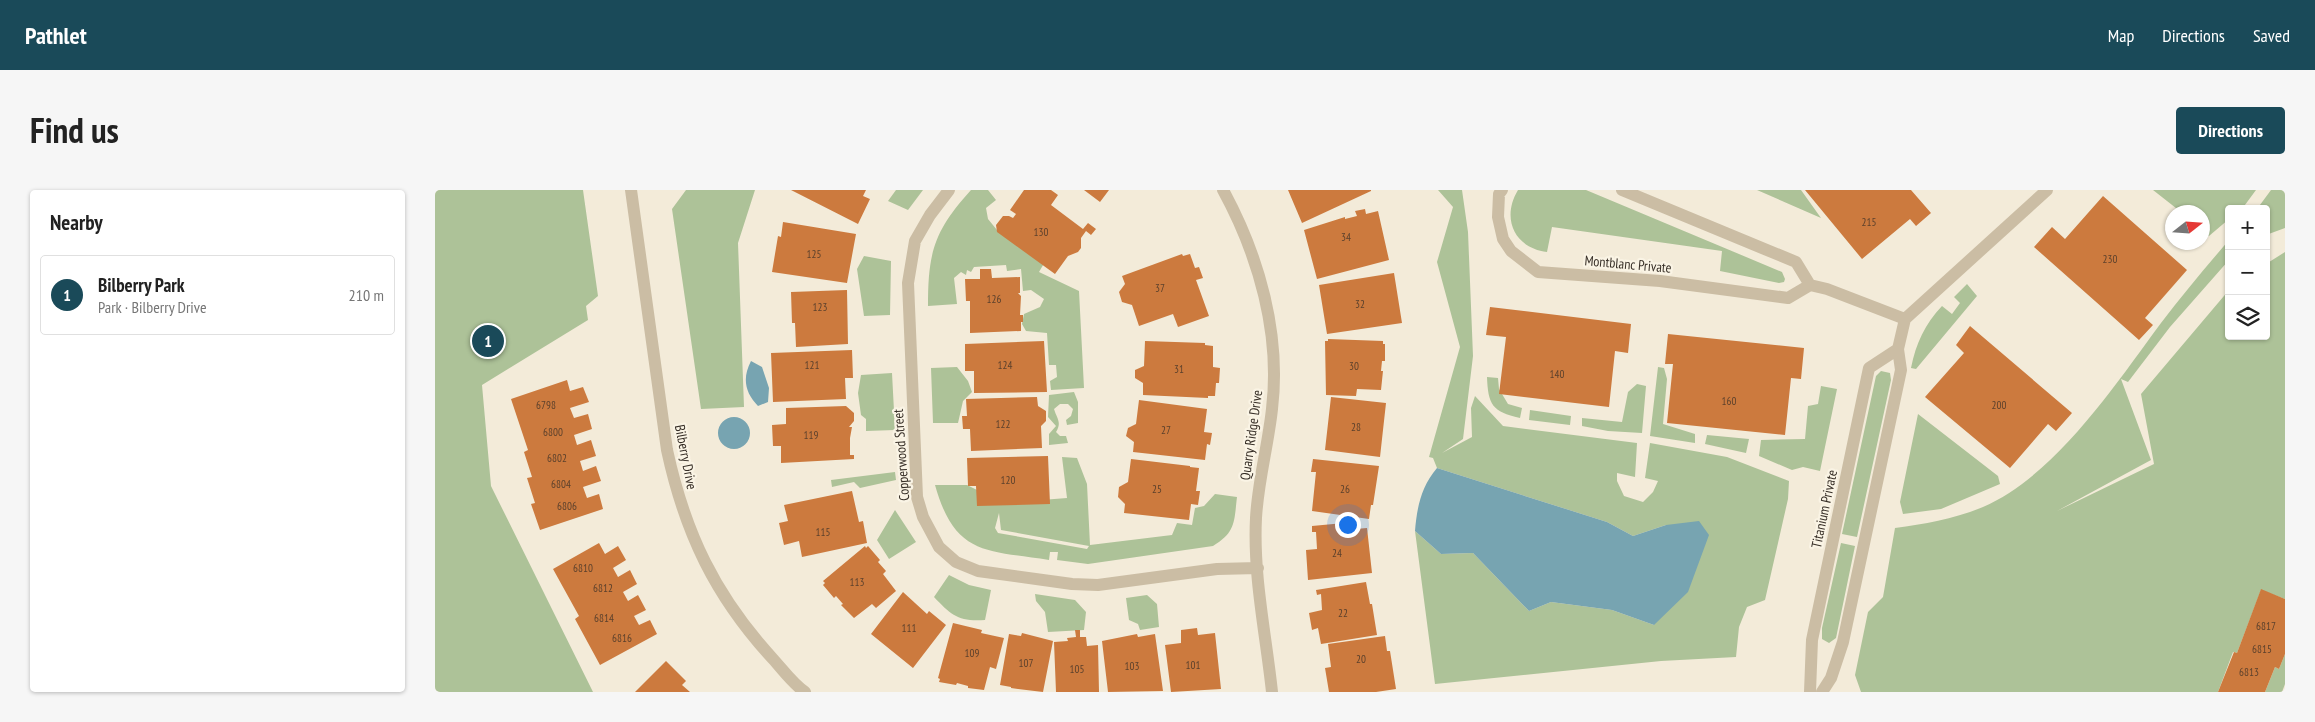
<!DOCTYPE html>
<html lang="en">
<head>
<meta charset="utf-8">
<style>
	:root { --surface:#fff; --page:#f6f6f6; --text:#222; --muted:#767676; --line:#e0e0e0; --accent:#1a4a59 }
	body { margin:0; font-family:"PT Sans Narrow",sans-serif; background:var(--page); color:var(--text) }
	.controls { position:absolute; right:15px; top:15px; display:grid; overflow:hidden; border-radius:5px; box-shadow:0 1px 4px #0004 }
	.controls button { width:45px; height:45px; display:grid; place-items:center; padding:0; border:0; border-bottom:1px solid var(--line); background:var(--surface); color:var(--text); font:25px sans-serif }
	.compass { position:absolute; left:1730px; top:15px; width:45px; height:45px; border-radius:50%; background:var(--surface); box-shadow:0 1px 4px #0004; rotate:73deg }
	.you { position:absolute; left:912px; top:334px; width:18px; height:18px; margin:-12px; border:4px solid #fff; border-radius:50%; background:#1a73e8; box-shadow:0 0 0 8px #1a73e833 }
	.badge { display:grid; place-items:center; width:32px; height:32px; border-radius:50%; background:var(--accent); color:#fff; font-size:16px; font-weight:700 }
	.pin { position:absolute; translate:-50% -50%; border:2px solid #fff; box-shadow:0 1px 5px #0006 }
	.list { margin:0; padding:0; list-style:none }
	h2 { display:flex; justify-content:space-between; align-items:center; height:65px; margin:0; padding:0 20px; font-size:21px }
	h2 small { font-size:16px; font-weight:400; color:var(--muted) }
	.list li { display:grid; grid-template-columns:32px 1fr auto; gap:15px; align-items:center; box-sizing:border-box; height:80px; margin:0 10px 10px; padding:0 10px; border:1px solid var(--line); border-radius:5px }
	.list b { display:block; font-size:19px; white-space:nowrap }
	.list p { margin:0; font-size:16px; white-space:nowrap; color:var(--muted) }
	.list em { font-size:16px; font-style:normal; color:var(--muted) }
	.icon { flex:none; width:28px; height:28px; fill:none; stroke:currentColor; stroke-width:2; stroke-linecap:round; stroke-linejoin:round }
	.map { position:relative; flex:none; width:1850px; height:502px; overflow:hidden; border-radius:5px }
	header { display:flex; align-items:center; gap:30px; box-sizing:border-box; height:70px; padding:0 25px; background:var(--accent); color:#fff }
	header strong { font-size:24px }
	nav { display:flex; gap:28px; margin-inline-start:auto; font-size:18px }
	.intro { display:flex; align-items:center; justify-content:space-between; box-sizing:border-box; height:120px; padding:0 30px }
	h1 { margin:0; font-size:35px }
	.button { padding:12px 22px; border-radius:5px; background:var(--accent); color:#fff; font-size:18px; font-weight:700 }
	main { display:flex; gap:30px; padding:0 30px }
	aside { flex:1; background:var(--surface); border-radius:5px; box-shadow:0 1px 4px #0004 }
	.map>svg:first-child { display:block }
	.green { fill:#adc298; fill-rule:evenodd }
	.water { fill:#77a4b1 }
	.building { fill:#cc7a3e }
	.lines { fill:none; stroke-linecap:round; stroke-linejoin:round }
	.minor { stroke:#cbbda4; stroke-width:12 }
	.tertiary { stroke:#cbbda4; stroke-width:12 }
	.labels { text-anchor:middle; stroke-width:4.5; stroke-linejoin:round; paint-order:stroke }
	.number-label { font-size:11px; fill:#5c412c }
	.street-label { font-size:14px; fill:#362e26; stroke:#faf4e5 }
</style>
</head>
<body>
<header>
<strong>Pathlet</strong>
<nav><a>Map</a><a>Directions</a><a>Saved</a></nav>
</header>
<div class="intro"><h1>Find us</h1><a class="button">Directions</a></div>
<main>
<aside>
<h2>Nearby<small></small></h2>
<ul class="list">
<li><span class="badge">1</span><div><b>Bilberry Park</b><p>Park · Bilberry Drive</p></div><em>210 m</em></li>
</ul>
</aside>
<div class="map">
<svg width="1850" height="502" viewBox="0 0 1850 502">
	<rect width="100%" height="100%" fill="#f3ebd9"/>
	<path class="green" d="M0 0H148L163 106 151 116 153 130 47 195 56 296 158 502H0Z
		M251 0H320L303 53 309 217 266 219 237 19Z
		M461 0H488L473 20 453 11Z
		M536 0H553L561 10 551 18 553 29 562 40 575 43 611 70 604 82 644 101 649 198 616 200 615 191 622 187 621 175H614L612 143 591 141 587 134 589 124 605 117 609 109 596 100 588 101 586 79 572 81 571 75 539 77 536 82 532 80 531 85 526 82 519 88 522 114 493 116C493 62 499 41 536 0Z
		M1003 0H1027L1033 42 1038 166 1028 249 1007 263 1037 247 1036 218 1040 206 1068 236 1202 253 1200 287 1182 283V291L1189 306 1208 312 1218 302 1223 291 1210 288 1215 253 1292 267 1354 291 1353 309 1330 410 1312 417 1304 437 1301 467 1226 471 1000 494 980 341 1006 364 1038 363 1094 421 1116 412 1177 420 1219 435 1231 335 1198 346 1172 332 1002 278 998 268 994 267 1025 157 1002 72 1018 17Z
		M1083 0H1151L1347 82 1350 89 1349 92 1344 93 1285 81 1287 61 1117 37 1112 62C1079 58 1066 28 1083 0Z
		M1322 0H1366L1386 28Z
		M1718 0H1821L1807 19H1794V29L1774 46 1768 40V22H1746Z
		M1836 0H1850V38L1831 45V19H1822Z
		M1794 50V70L1735 137 1693 192 1686 189 1716 270 1622 321 1719 274 1706 204 1794 100V146H1831V74L1850 62V409L1826 400 1802 463 1798 462 1783 502H1426L1420 485 1433 422 1448 407 1460 338C1490 334 1519 329 1548 317 1621 285 1680 195 1726 133 1748 104 1771 77 1794 50Z
		M429 66 456 71 455 125 429 126 422 79Z
		M1532 94 1542 106 1481 179 1476 178C1481 153 1490 134 1507 116L1517 124 1525 113 1519 107Z
		M522 177 533 191 537 202 528 211 523 233H498L496 178Z
		M1223 177 1229 178 1232 189 1228 234 1260 244V253L1215 246Z
		M1446 181 1455 183 1456 190 1422 347 1407 344 1441 186Z
		M457 183 460 240 431 241V229L426 225 423 203 426 185Z
		M1052 187 1063 188 1064 199 1073 214 1087 218 1085 228C1057 222 1053 214 1052 187Z
		M1202 194 1211 196 1207 243 1173 241 1147 236V228L1187 232 1193 202Z
		M1386 196 1402 199 1385 281 1368 277 1357 280 1324 266 1326 250 1370 249 1373 216 1383 214Z
		M639 202 643 212V233L632 235 631 230 636 226 638 219 633 214H625L619 219C622 229 627 232 621 242L625 246H631L633 253 614 255V244L621 236 613 227 614 205Z
		M1095 220 1136 226 1135 235 1094 230Z
		M1483 224 1563 286 1565 294 1506 319 1468 324 1465 312Z
		M1272 245 1314 249 1311 263 1270 254Z
		M627 267 642 268 652 294 655 355 737 345 742 333 757 335 760 318 769 316 780 304 802 307C799 332 801 342 778 356L653 374 622 370 623 362H615L614 370C551 360 520 366 500 295H532L542 300 544 315 632 308ZM564 323 566 340 654 356 652 359 563 343 560 338Z
		M460 282 461 290 425 298 419 292 397 297 396 290Z
		M460 320 481 352 454 369 442 350Z
		M1406 353 1420 356 1401 448 1394 453 1387 449V438Z
		M514 385 534 395 556 400 550 430C524 432 516 425 499 407Z
		M600 404 640 410 651 422 649 440 613 442 610 422 601 411Z
		M712 405 722 414 724 437 705 440 703 434 694 430 691 408Z
		M1850 464V494L1847 502H1830L1840 477 1844 479Z"/>
	<path class="water" d="M316 171 327 177 334 198 333 212 323 216C310 203 307 188 316 171Z
		M283 243a16 16 0 1 1 32 0a16 16 0 1 1-32 0Z
		M1002 278 1172 332 1198 346 1231 335 1264 331 1274 345 1253 402 1219 435 1177 420 1116 412 1094 421 1038 363 1006 364 980 341C982 317 986 297 1002 278Z"/>
	<path class="building" d="M356 0H431L428 6 435 9 423 34Z
		M589 0H616L623 5 616 15 648 39 653 33 661 39 656 45 651 41 646 48V58L643 62 633 66 620 84 562 42 561 35 568 26H574L578 28 581 24 575 20Z
		M649 0H674L665 12Z
		M853 0H936V1L867 33Z
		M1370 0H1476L1496 23 1481 36 1475 29 1427 69Z
		M1668 6 1752 80 1710 128 1718 135 1704 150 1599 57 1617 37 1630 49Z
		M930 19 931 24 943 21 954 70 882 89 869 40 910 27V29L922 26 920 21Z
		M348 32 421 44 412 93 337 82 343 46 346 47Z
		M747 64 748 66 755 64 760 78 764 77 768 88 761 90 774 126 743 137 738 124 704 136 697 115 687 112 684 102 690 94 687 86Z
		M545 79H556L557 88 585 87V103H583L586 106 585 125H588V132H586V141L535 143V111H531L530 89H545Z
		M959 83 967 133 892 144 884 95Z
		M412 100 413 154 361 157 360 133H357L356 102Z
		M1055 117 1196 134 1193 163 1180 161 1174 217 1064 204 1071 147 1051 145Z
		M1535 136 1637 223 1621 241 1613 234 1575 278 1490 207 1529 163 1521 155Z
		M1233 144 1369 158 1366 189 1356 188 1350 245 1232 233 1238 174H1230Z
		M893 149 948 151V154H950V171H947L946 181H948L946 200 922 199 921 206 891 205 890 151H893Z
		M609 151 612 202 539 203V181H530V154Z
		M710 151 770 153V155L778 156V177L785 178 784 193H781L780 206H773V208L708 205V193L700 188V180L709 176Z
		M417 160 418 188H410L411 209 338 212 336 163Z
		M132 190 135 201 148 197 154 212 135 218 139 228 153 224 157 239 139 245 142 255 156 250 161 266 145 271 148 281 161 276 166 291 148 297 152 308 164 304 168 319 105 340 96 314 100 313 92 288 97 287 89 262 93 260 76 209Z
		M602 207 603 216 611 221V231L606 236 607 258 536 261 535 239H528L527 226H532L531 209Z
		M896 207 951 213 945 267 890 260Z
		M704 210 772 219 769 242 777 243 775 255 772 254 770 270 698 262 699 252 691 246 693 238 701 234Z
		M411 216 419 223V231L414 237H417L415 248V265H419V269L346 273V256H338L337 235 351 234V218Z
		M613 266 615 314 542 316 541 296H533L532 268Z
		M696 269 755 276V277L764 278 761 301H765L763 315 756 314 754 330 689 323 690 314 683 307 684 297 693 292Z
		M878 269 944 276 938 315H936L934 329 877 321 881 282H876Z
		M417 301 424 332 428 331 432 353 367 367 364 351 349 355 344 333 353 331 349 315Z
		M909 333V340L932 338 937 383 873 390 871 360 882 359 881 342H877V336Z
		M164 353 170 364 183 356 191 370 178 378 183 387 195 380 202 394 188 402 193 411 203 405 211 420 199 426 204 435 215 430 222 444 165 475 140 429 144 426 118 379Z
		M430 356 431 358 433 356 445 370 443 372 451 381 448 384 461 401 441 418 437 414 419 428 406 415 408 414 401 406 399 408 388 395 390 393 388 391Z
		M931 392 935 414H937L942 445 886 454 883 438 877 440 874 423 887 420 886 404 882 405 881 400Z
		M1826 399 1850 409V464L1844 479 1840 477 1830 502H1783L1799 462 1802 463Z
		M468 402 492 424 494 421 511 435 478 478 436 444Z
		M518 433 547 440 546 443 569 448 561 479 555 477 549 500 533 498V496L522 493 521 495 504 492 505 489 503 488Z
		M762 438 763 445 780 443 786 499 736 502 730 455 746 453V440Z
		M640 440H645V447H651L652 456 663 455 664 502H621L619 452 633 451 632 448 641 447Z
		M587 443 618 451 608 502 576 498V497L565 495 574 444 586 446Z
		M702 444 703 447 720 444 728 501 673 502 667 451Z
		M950 446 952 461H955L961 499 941 502H894L890 478 896 477 893 454Z
		M231 471 251 491 247 495 255 502H200Z"/>
	<g class="lines">
		<path class="minor" d="M514 0 495 25 480 51 473 93 482 307 488 327 504 357 521 372 543 381 637 394 663 395 782 379 823 378
			M788 0C824 66 846 144 837 219 833 256 823 291 821 328 818 386 831 445 837 502
			M1067 0 1064 4 1063 27 1068 49 1076 61 1103 82 1225 91 1353 108 1375 95 1392 99 1470 129
			M1187 0 1361 72 1375 95
			M1375 502 1377 450 1434 178 1463 159
			M1387 502 1396 488 1408 452 1466 180 1463 159 1470 129 1612 0"/>
		<path class="tertiary" d="M196 0 232 260C250 343 280 406 338 469 348 480 358 494 370 502"/>
	</g>
	<g class="labels">
		<g class="number-label">
			<text x="1434" y="36">215</text>
			<text x="606" y="46">130</text>
			<text x="911" y="51">34</text>
			<text x="379" y="68">125</text>
			<text x="1675" y="73">230</text>
			<text x="725" y="102">37</text>
			<text x="559" y="113">126</text>
			<text x="925" y="118">32</text>
			<text x="385" y="121">123</text>
			<text x="377" y="179">121</text>
			<text x="570" y="179">124</text>
			<text x="919" y="180">30</text>
			<text x="744" y="183">31</text>
			<text x="1122" y="188">140</text>
			<text x="1294" y="215">160</text>
			<text x="111" y="219">6798</text>
			<text x="1564" y="219">200</text>
			<text x="568" y="238">122</text>
			<text x="921" y="241">28</text>
			<text x="731" y="244">27</text>
			<text x="118" y="246">6800</text>
			<text x="376" y="249">119</text>
			<text x="122" y="272">6802</text>
			<text x="573" y="294">120</text>
			<text x="126" y="298">6804</text>
			<text x="722" y="303">25</text>
			<text x="910" y="303">26</text>
			<text x="132" y="320">6806</text>
			<text x="388" y="346">115</text>
			<text x="902" y="367">24</text>
			<text x="148" y="382">6810</text>
			<text x="422" y="396">113</text>
			<text x="168" y="402">6812</text>
			<text x="908" y="427">22</text>
			<text x="169" y="432">6814</text>
			<text x="1831" y="440">6817</text>
			<text x="474" y="442">111</text>
			<text x="187" y="452">6816</text>
			<text x="1827" y="463">6815</text>
			<text x="537" y="467">109</text>
			<text x="926" y="473">20</text>
			<text x="591" y="477">107</text>
			<text x="758" y="479">101</text>
			<text x="697" y="480">103</text>
			<text x="642" y="483">105</text>
			<text x="1814" y="486">6813</text>
		</g>
		<g class="street-label">
			<text transform="translate(1193 74) rotate(5)" y="5">Montblanc Private</text>
			<text transform="translate(816 245) rotate(-82)" y="5">Quarry Ridge Drive</text>
			<text transform="translate(466 265) rotate(-94)" y="5">Copperwood Street</text>
			<text transform="translate(251 267) rotate(79)" y="5">Bilberry Drive</text>
			<text transform="translate(1389 319) rotate(-78)" y="5">Titanium Private</text>
		</g>
	</g>
</svg>
<div class="controls">
<button>+</button>
<button>−</button>
<button><svg class="icon" aria-label="layers" viewBox="0 0 24 24"><path d="M12 4l9 5-9 5-9-5zM3 14l9 5 9-5"/></svg></button>
</div>
<svg class="compass" viewBox="-18 -18 36 36"><path d="M0-13l5 13h-10z" fill="#e53935"/><path d="M0 13l5-13h-10z" fill="#767676"/></svg>
<div class="you"></div>
<div class="pin badge" style="left:53px;top:151px">1</div>
</div>
</main>
</body>
</html>
